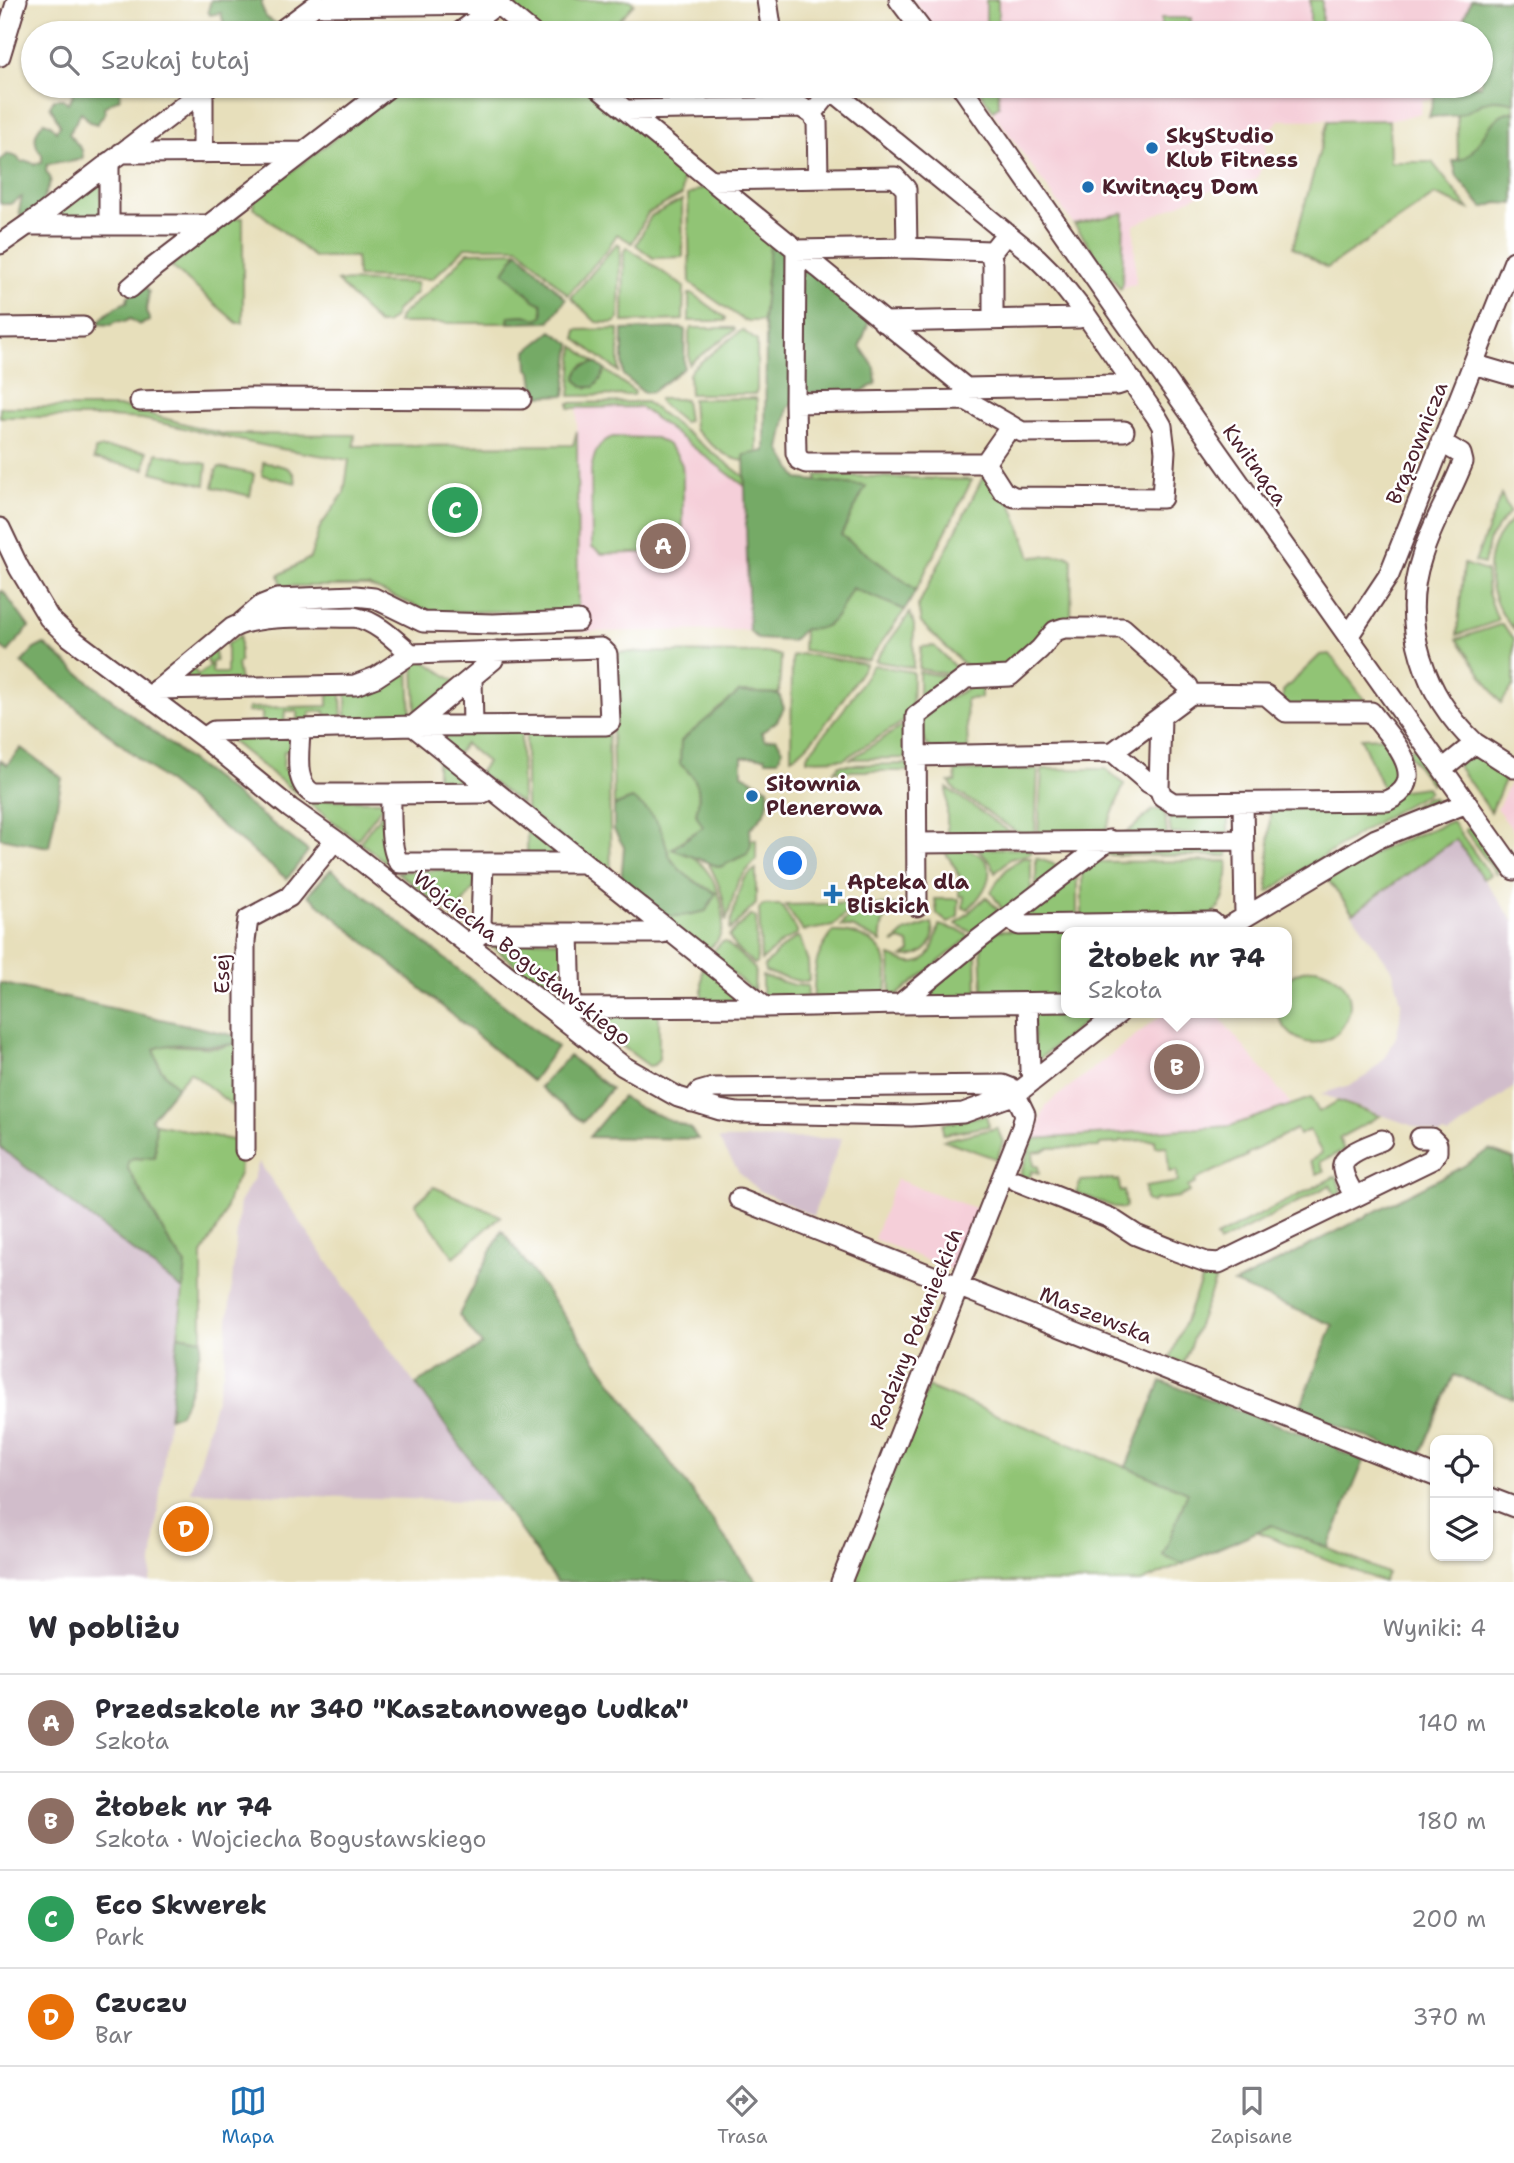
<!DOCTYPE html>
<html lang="pl">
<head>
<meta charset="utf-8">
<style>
	:root { --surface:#fff; --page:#f2f2f3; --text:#2b2b33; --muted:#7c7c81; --line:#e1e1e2; --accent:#1f6fb2 }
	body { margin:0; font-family:"Shantell Sans",sans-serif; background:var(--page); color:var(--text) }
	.controls { position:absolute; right:21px; bottom:21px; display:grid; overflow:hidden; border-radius:14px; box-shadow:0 2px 5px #0004 }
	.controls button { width:63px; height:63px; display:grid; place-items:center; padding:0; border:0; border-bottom:2px solid var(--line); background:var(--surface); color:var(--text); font:35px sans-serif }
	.you { position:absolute; left:791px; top:864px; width:24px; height:24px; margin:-18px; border:5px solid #fff; border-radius:50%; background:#1a73e8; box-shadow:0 0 0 10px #1a73e833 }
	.badge { display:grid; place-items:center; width:46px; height:46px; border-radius:50%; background:var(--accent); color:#fff; font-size:23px; font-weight:700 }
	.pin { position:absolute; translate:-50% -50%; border:4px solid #fff; box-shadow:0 2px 7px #0006 }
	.popup { position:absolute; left:1061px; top:927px; width:231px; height:91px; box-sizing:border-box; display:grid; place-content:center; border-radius:14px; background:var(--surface); filter:drop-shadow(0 2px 5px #0005); font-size:23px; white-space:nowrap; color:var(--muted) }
	.popup b { font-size:26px; color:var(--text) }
	.popup::after { content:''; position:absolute; left:50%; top:100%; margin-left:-14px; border:14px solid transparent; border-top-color:var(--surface) }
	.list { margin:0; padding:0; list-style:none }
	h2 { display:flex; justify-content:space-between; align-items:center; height:91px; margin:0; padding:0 28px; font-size:30px }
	h2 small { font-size:23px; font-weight:400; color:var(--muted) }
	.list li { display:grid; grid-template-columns:46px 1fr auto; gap:21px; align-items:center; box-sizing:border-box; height:98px; padding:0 28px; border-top:2px solid var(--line) }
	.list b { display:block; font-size:26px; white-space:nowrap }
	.list p { margin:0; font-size:23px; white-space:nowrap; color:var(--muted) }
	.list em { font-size:23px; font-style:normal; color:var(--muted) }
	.icon { flex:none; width:38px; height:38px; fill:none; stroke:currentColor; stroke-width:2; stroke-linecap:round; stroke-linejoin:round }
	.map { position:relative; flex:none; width:1514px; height:1582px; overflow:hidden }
	.search { position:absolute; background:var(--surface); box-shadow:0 2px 5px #0004; left:21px; right:21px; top:21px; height:77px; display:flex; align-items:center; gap:18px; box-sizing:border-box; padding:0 24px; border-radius:38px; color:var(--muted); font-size:26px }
	.sheet { height:483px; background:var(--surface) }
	nav { display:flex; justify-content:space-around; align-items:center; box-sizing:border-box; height:98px; border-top:2px solid var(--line); background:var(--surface); font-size:19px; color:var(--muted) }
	nav a { display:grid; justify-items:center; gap:4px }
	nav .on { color:var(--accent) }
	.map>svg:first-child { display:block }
	.built { fill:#f5cfd9 }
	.industrial { fill:#d1bdcb }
	.green { fill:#91c474; stroke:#6e7250; stroke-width:2 }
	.forest { fill:#74aa66; stroke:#5f6448; stroke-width:2 }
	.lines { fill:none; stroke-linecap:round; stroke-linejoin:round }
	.street-casing { stroke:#623c41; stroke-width:23 }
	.street { stroke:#fff; stroke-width:19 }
	.poi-dot { fill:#1f6fb2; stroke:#fff; stroke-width:2.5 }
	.labels { text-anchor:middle; stroke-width:5; stroke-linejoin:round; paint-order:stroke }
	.poi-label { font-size:21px; font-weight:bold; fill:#4a1f2b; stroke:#fff; text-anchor:start }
	.street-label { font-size:21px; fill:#4a1f2b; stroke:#fff }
</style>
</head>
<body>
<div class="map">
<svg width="1514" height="1582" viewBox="0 0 1514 1582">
	<rect width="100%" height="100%" fill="#fff"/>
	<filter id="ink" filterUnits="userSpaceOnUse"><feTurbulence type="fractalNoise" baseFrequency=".0143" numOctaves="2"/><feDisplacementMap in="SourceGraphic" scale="14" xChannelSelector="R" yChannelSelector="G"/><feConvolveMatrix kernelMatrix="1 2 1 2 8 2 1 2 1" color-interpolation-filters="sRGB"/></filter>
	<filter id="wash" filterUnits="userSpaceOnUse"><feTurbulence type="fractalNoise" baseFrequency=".00686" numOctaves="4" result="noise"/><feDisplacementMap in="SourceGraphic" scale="28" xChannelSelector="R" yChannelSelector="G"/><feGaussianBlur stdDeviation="1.57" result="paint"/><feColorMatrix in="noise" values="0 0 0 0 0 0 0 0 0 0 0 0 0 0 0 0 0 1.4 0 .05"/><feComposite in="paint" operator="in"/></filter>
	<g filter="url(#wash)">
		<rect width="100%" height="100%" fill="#e7dfbb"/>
		<path class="built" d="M913 0H1471L1458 33H937Z
			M974 86H1437L1432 99 1422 100 1421 113 1398 119 1279 120 1265 137V160L1256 180 1210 190 1134 225 1136 284 1120 289Z
			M640 407 746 487 749 630 579 632 577 408Z
			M1514 775V832L1497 809Z
			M1164 1013H1216L1291 1104 1230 1125 1033 1139 1046 1105Z
			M896 1179 977 1209 954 1267 949 1269 874 1239Z"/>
		<path class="industrial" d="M1446 824 1514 922V1087L1449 1135 1443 1133 1439 1135 1321 1094 1353 1084 1366 1076 1383 1060 1396 1037 1400 1020 1401 1002 1393 971 1328 880 1375 852Z
			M842 1138 813 1216 758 1190 739 1172 718 1139Z
			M0 1147 183 1290 150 1582H0Z
			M259 1162 354 1300 500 1502 191 1492 223 1373 240 1201 253 1180Z"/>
		<path class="green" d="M521 0H630L634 4 607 33H539L513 10Z
			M986 0H998V33H986Z
			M1310 0H1322V33H1310Z
			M1161 18H1191V33H1161Z
			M417 86H589L683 163 682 195 648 213 632 243 617 234 607 250 568 295 519 247H466L432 279 357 277 356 257H314L253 207 254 200 393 94Z
			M976 86H998L999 106 993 110Z
			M1489 99H1500L1514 103V112L1502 114 1496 119 1468 157 1458 161 1457 115Z
			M1389 120 1390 162H1432L1469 209 1435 195 1327 268 1293 247 1328 121Z
			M101 175 102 218 48 215Z
			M709 185 771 234 763 321H745L690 283 688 195Z
			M682 200 683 257 653 258 636 245 651 216Z
			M1124 213 1122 287 1120 289 1074 224Z
			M233 218H243V323H237L171 266Z
			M617 243 620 245 619 319 613 323 596 322 571 298Z
			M627 247 684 287 683 320 623 322 624 251Z
			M518 251 505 272 542 304 543 315 537 319 525 315 509 317 508 323H398L400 316 440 282 468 252Z
			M337 281 417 283 416 293 396 311 395 316 386 324H378Z
			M689 294H693L726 318 725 321H689Z
			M691 328H734L735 330 689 364V333Z
			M619 329V372L576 339V330Z
			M742 330 757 341V390L755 394H690L689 374 693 368Z
			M574 346 596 363 584 365 577 374 587 388 597 384 605 370 635 392 634 395 570 396Z
			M756 398 757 402V459C734 468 710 444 694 429L692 399Z
			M659 399H685L688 421 683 422 659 402Z
			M646 402 746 478V487L640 407 569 408V403Z
			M0 407H122L223 434 355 435 354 446 573 445 577 431 578 611 430 612 369 586H282L279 575 310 558 320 527 344 493 349 460 275 448 142 419 108 417H0Z
			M613 437 656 438 667 444 677 455 682 465 683 476V538L676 547 665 552 602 554 592 547 591 470C594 455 597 442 613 437Z
			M102 448 147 451 145 469 94 459 95 450Z
			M157 453 207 464 205 485 152 472Z
			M263 462C278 466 295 464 296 483L262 475Z
			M219 467 254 474 250 496 213 487 216 471Z
			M817 475 972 480 916 590 841 535 865 486 817 481Z
			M984 475 1009 497 1031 557 1067 555 1072 559 1071 623 1009 672 970 670 921 623 918 606Z
			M1501 495 1510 512 1490 538 1484 564 1475 562Z
			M1514 518V629C1494 609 1482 573 1494 545 1498 534 1506 526 1514 518Z
			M1464 564 1486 571 1488 593 1498 621 1457 635Z
			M852 588 905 610 868 661 803 650 804 629C831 631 841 609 852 588Z
			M910 613 914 625 913 668 875 661Z
			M1499 625H1502L1514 638V685L1501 703 1457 639Z
			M240 636V662L237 664 240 682 180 684 191 665 198 675 210 666 204 656 215 650 216 661 212 662V673H227V644Z
			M934 646 958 670 955 675 919 669 921 647Z
			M614 652 772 653 781 656 779 694 739 692 680 764C699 779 702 791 696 814L704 827 687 837 672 849C679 852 687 854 693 857 715 871 733 918 717 941 714 945 708 949 705 952L656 914 715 893 694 882 680 870 669 856 662 832 632 799 614 806 612 727Z
			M802 654 866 664C851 686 814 748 791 757L792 656Z
			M1330 654 1365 700V703L1296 709 1283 702V691L1320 655Z
			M420 658 456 682 416 715 414 664V661Z
			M873 665 913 672 912 716 844 759 807 760V756L844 709Z
			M409 666 411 722 346 723V692Z
			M919 672 951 677 919 703Z
			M981 681V698L966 699 968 750 930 748 925 743 921 719 931 708Z
			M328 692H341L342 723 326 724 325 711 310 712V724L297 725V711H285L284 725H262V712H247L248 708 328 706Z
			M912 720 909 758 851 759Z
			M521 729 522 804 479 773 487 762 465 744 456 755 432 732Z
			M608 729 611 877 526 810V730Z
			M235 735 291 737 296 751H284L283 769 296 770 297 787 295 792 231 741Z
			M1384 737 1404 772 1386 796 1361 738Z
			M1417 745 1440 777 1431 784 1407 752Z
			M437 751 480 785 437 788Z
			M1476 754 1509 771 1491 812 1457 765Z
			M909 764V771H834L840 765Z
			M1038 769 1035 836 1024 837 956 791 949 782H956L955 771Z
			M1042 769H1106L1124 784 1104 835C1092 826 1054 834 1038 836Z
			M1426 787 1429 792 1387 816 1268 892 1270 807Z
			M947 788 1017 837H975L974 832 961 833 960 838H947Z
			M1427 797H1432L1438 803 1436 807 1389 825 1387 823Z
			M310 799 381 801 383 805 357 840 309 803Z
			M1167 808 1228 809V833L1171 834Z
			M385 809 390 861H384L360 842Z
			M1164 809 1167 834 1124 835 1153 810Z
			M1452 821 1490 875 1483 879 1456 839 1353 913 1328 880 1388 846Z
			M527 823 566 854 527 858Z
			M1474 824 1500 866 1496 874 1465 830Z
			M750 840H756V860L738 881 726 922C726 900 719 882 708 863L720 867 746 854Z
			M1110 845 1228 848V856L1097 855Z
			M942 847C992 846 1005 874 968 909L963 908 964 896H959V874H957L956 869Z
			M977 848 1033 849 1030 854 1010 859 995 873 991 863Z
			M1023 858H1031V894L1007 912 1002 909 991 892C1000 876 1007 866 1023 858Z
			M1036 858 1054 864 1061 871 1036 887Z
			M1228 861C1226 882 1229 901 1211 915L1082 920V866L1088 862Z
			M477 868 474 888 453 916 397 872Z
			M756 869V904L730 930C729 926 741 884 743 880 747 876 751 872 756 869Z
			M1077 869V921H1030L1024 913Z
			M986 897 1001 913 977 935 956 924Z
			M935 899H959L958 917 948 923 937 914Z
			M866 903 843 916 833 926 803 931 785 905Z
			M763 905H781L797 931V934L781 943 761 961 759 909Z
			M874 905H900C884 915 880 924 881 942L854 928 841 926C846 915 863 910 874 905Z
			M751 915 756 918 757 963 754 964 736 948 729 936Z
			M932 923C938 944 923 958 903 957L910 952 909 943 901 940 893 943 905 932Z
			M939 925 961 931 970 937 891 1000 890 956C895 957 900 961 906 962 930 969 935 943 939 925Z
			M998 930 1110 931 1067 932V997L983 998 981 943Z
			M833 932C852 931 880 939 885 960 889 972 886 988 886 1001L813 1003C816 968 811 962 833 932Z
			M797 937 800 938 808 962 809 981H798L765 972 764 967 779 950Z
			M483 939 558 941C571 960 561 975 549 991Z
			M722 942H726L755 969 754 992 710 954Z
			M976 948 977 998 924 1000 921 992Z
			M702 964 748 1000 702 1003Z
			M1316 968C1384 986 1336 1068 1292 1035 1285 1029 1280 1022 1278 1013H1287V980C1295 972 1305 970 1316 968Z
			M762 976 794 985 808 986 807 1002H768L762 995Z
			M1033 1007H1067V1013H1097L1034 1063Z
			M659 1013V1059L654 1065 649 1066 583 1017Z
			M240 1042 242 1113 190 1072 177 1087 160 1068 154 1049 165 1045 218 1048Z
			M1311 1098 1319 1112 1338 1101 1380 1116 1339 1138 1344 1150 1320 1162 1324 1171 1317 1174 1310 1161 1322 1153 1309 1130 1299 1135 1296 1129 1247 1154V1156L1195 1180 1196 1183 1188 1187 1190 1192 1179 1197 1154 1200 1152 1203 1146 1200 1145 1187 1178 1182 1177 1171 1169 1172 1167 1146 1156 1147 1155 1140 1120 1141V1143L1100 1144 1099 1147 1048 1148 1043 1151 1033 1152 1034 1166H1038L1039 1173 1032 1171 1029 1179 1020 1176 1033 1139 1230 1126Z
			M986 1115 989 1126 943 1134V1123Z
			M156 1124 242 1142 239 1174 231 1191 222 1220 202 1254V1339L178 1335 186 1264 172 1247 128 1169V1162L133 1158 142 1159 156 1149 153 1140Z
			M997 1128 1003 1142 997 1159 944 1140Z
			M1334 1177H1337L1341 1191 1336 1196 1330 1185 1219 1243 1216 1237Z
			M1114 1179V1181L1119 1180 1120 1192 1124 1191 1126 1206 1124 1209C1110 1208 1091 1197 1076 1193L1081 1181Z
			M434 1187 501 1216 454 1257 415 1204Z
			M1205 1271 1217 1276 1183 1364 1170 1359Z
			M928 1387 1188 1492 1163 1556 1183 1564 1141 1582H863L850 1577Z
			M1272 1525 1387 1573 1383 1582 1258 1532Z"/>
		<path class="forest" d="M211 0H263L261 5 266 17 278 25 275 28 268 26 263 33H205L222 29 224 25 221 13 210 15 208 11Z
			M1471 0H1514V103C1480 94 1484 108 1457 115 1448 117 1438 116 1429 117L1437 86H1481V33H1458Z
			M62 86H121L120 98 104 107 105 113 97 124 90 122 81 112 69 134 82 150 83 158C67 166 59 159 47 165L46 171 51 179C49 189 42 197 41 208L22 220 19 210 22 197 10 204H1L0 201V161L8 154 17 157 21 162 27 161 35 164 42 163V155C33 144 33 132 44 122L50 124 56 131 60 125 50 106 54 99H63L68 103 73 95 70 88Z
			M1507 112H1514V204L1497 203 1483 208 1457 177 1453 161C1479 160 1483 121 1507 112Z
			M771 234 870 319 860 346 875 368 876 384 862 391 807 393 788 408 780 449 798 479 866 486 841 535 916 590 905 610 852 588C839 612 835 632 804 629L792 641 758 639 749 630 744 455 765 451 766 333 763 321Z
			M518 251 566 299 549 322 508 323 509 316 525 315 537 319 543 315 542 304 534 300 504 272Z
			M146 287 149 292 146 312 150 321 139 325 130 319 125 322 117 321 111 325 99 324C100 317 119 304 127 302L128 296Z
			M682 328 685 330 684 368 652 392 644 393 623 375V330Z
			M552 331 571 344 565 395 541 396 534 386 532 372 528 369 527 351Z
			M596 363 605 370 601 379 594 387H583L576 379C577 367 585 364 596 363Z
			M3 591 29 627 8 652 0 646V592Z
			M44 644 94 686 308 851 287 879 21 663 34 649Z
			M739 692 779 694 784 708 777 721 761 733 765 740 776 738 783 749 778 760H766L765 757H742V774L768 788C770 809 765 814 750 829L751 845 747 854 720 867 672 849 703 827 696 814C702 791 699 779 680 764L681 741Z
			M21 748 62 778 49 847 0 838V760L7 765Z
			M632 799C646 808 656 816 662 832 666 840 666 851 671 859 682 875 698 884 716 893L706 911C655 924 656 914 621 881L624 847 614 830V806Z
			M331 869 557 1047 532 1081 308 895Z
			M0 983 241 1037 240 1042C211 1052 180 1038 154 1049L160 1068 177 1087 151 1119 156 1124C154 1136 156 1145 155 1157L133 1158 128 1162V1169L172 1247 186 1264 183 1290 0 1147Z
			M569 1056 611 1089 583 1122 540 1087Z
			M622 1097 640 1108 690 1128 698 1139 589 1137Z
			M1489 1150 1514 1159V1399L1454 1375 1419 1458 1299 1410 1333 1325 1234 1284 1462 1167Z
			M502 1230 757 1582H557L416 1384 482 1345 459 1315Z
			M178 1335 202 1339C197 1365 192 1390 180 1414L169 1418Z
			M1161 1381 1336 1447 1340 1451 1364 1461 1328 1548 1272 1525 1183 1564 1163 1556 1188 1492 1126 1467Z"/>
	</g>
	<g filter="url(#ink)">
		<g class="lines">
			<g class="street-casing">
				<path id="street" d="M767 0 772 33
					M899 0 924 33
					M278 33 317 4 323 6 497 4 532 33
					M459 33 500 2
					M0 56 17 0
					M596 86 966 388V400
					M827 86 1037 258 1056 277 1086 315 1158 419 1162 426 1165 451 1162 498 1014 497 1003 491 985 463
					M961 86 1121 316 1514 870
					M627 110 801 107 812 114 832 89
					M812 114 817 122 818 177
					M121 153 304 152
					M203 153V90
					M109 162V224
					M712 180 895 177 906 189 907 248
					M27 225H211
					M0 244 40 216 209 86
					M990 251 993 264V320
					M130 288 154 267 390 86
					M883 322 1079 318 1086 315
					M0 328 83 327
					M1473 364 1514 376
					M966 388 1117 385 1132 380
					M140 401 249 398 521 399
					M795 403 796 250 907 248 990 251 994 249 1006 234
					M1011 426 985 463H806L799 460 796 453 795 403 966 400 1022 432 1124 431
					M1441 442 1461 454 1463 462C1451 494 1432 523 1422 556 1399 624 1424 695 1475 743
					M0 528 19 568 49 618 67 635 204 738 290 808 335 840 623 1066 678 1097 720 1110 738 1113 911 1116 963 1113 1016 1094 1119 1013
					M242 622 262 605 277 599 355 596 374 598 423 622 493 624 578 621
					M1349 635 1389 575 1514 261
					M472 678 473 726
					M158 689 355 685 376 677 411 654
					M149 697 232 628C258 613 322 618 354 617 376 621 394 639 411 654L601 648 607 654 610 722 606 725 413 726
					M413 726 765 1007 900 1004 978 940 1109 840
					M300 729 413 726 493 660 497 651
					M204 738 214 731 300 729C300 749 292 784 314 794H391C391 811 389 852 400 863H584
					M916 756 1113 752 1149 783 1159 788 1162 796 1173 803 1387 801C1435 780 1389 737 1371 712H1286L1266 695 1191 694 1113 752
					M1443 769 1475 743 1514 768
					M1159 788 1161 717
					M391 794 483 793 490 788
					M1243 803 1245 915
					M917 843 1243 840
					M483 863 481 924 485 930
					M917 906 916 716 966 678 1010 676 1040 649 1055 631 1064 628H1123L1188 686 1191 694
					M1008 919 1019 925 1212 922 1222 931
					M1220 932 1376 839 1467 803
					M569 933 571 1008 765 1007
					M467 945 485 930 490 933H662L667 929
					M1028 1003 1030 1070
					M900 1004 1067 1002
					M692 1102 699 1092 713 1088 1003 1085 1013 1089 1025 1114 1022 1127 841 1582
					M245 1150V941L248 919 289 897 335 840
					M1017 1181 1110 1218 1136 1235 1176 1251 1206 1262 1219 1263 1431 1160 1437 1152V1144L1431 1138H1420
					M1355 1197C1351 1189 1344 1179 1343 1170 1339 1154 1371 1145 1382 1140
					M739 1199 1435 1476
					M1488 1497 1514 1507"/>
			</g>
			<use href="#street" class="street"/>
		</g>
	</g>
	<g class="poi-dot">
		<circle cx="1152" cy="148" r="7"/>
		<circle cx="1088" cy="187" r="7"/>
		<circle cx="752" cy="796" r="7"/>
		<path d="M829.5 883.5h7v7h7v7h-7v7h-7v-7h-7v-7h7z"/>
	</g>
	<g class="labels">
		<g class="poi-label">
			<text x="1166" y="143">SkyStudio<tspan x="1166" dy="24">Klub Fitness</tspan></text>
			<text x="1102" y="194">Kwitnący Dom</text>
			<text x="766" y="791">Siłownia<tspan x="766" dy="24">Plenerowa</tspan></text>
			<text x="847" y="889">Apteka dla<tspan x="847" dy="24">Bliskich</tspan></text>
		</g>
		<g class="street-label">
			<text transform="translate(1417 443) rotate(-68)" y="7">Brązownicza</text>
			<text transform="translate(1255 465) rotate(54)" y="7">Kwitnąca</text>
			<text transform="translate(522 958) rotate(38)" y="7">Wojciecha Bogusławskiego</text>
			<text transform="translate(222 974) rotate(-91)" y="7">Esej</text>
			<text transform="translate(1096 1315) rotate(22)" y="7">Maszewska</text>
			<text transform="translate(916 1329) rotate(-68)" y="7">Rodziny Połanieckich</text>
		</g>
	</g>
</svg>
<div class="controls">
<button><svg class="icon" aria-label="locate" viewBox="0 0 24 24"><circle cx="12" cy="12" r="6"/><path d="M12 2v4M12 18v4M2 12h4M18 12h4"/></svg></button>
<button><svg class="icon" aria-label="layers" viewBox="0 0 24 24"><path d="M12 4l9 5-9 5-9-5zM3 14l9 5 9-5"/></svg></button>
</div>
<div class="you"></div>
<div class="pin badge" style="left:663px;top:546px;background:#8d6e63">A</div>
<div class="pin badge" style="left:1177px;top:1067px;background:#8d6e63">B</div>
<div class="popup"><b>Żłobek nr 74</b>Szkoła</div>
<div class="pin badge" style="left:455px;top:510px;background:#2e9e5b">C</div>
<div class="pin badge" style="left:186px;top:1529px;background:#e8710a">D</div>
<div class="search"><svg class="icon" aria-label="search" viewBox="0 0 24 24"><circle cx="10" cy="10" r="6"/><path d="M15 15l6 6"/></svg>Szukaj tutaj</div>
</div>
<section class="sheet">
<h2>W pobliżu<small>Wyniki: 4</small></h2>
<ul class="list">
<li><span class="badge" style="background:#8d6e63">A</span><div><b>Przedszkole nr 340 &quot;Kasztanowego Ludka&quot;</b><p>Szkoła</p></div><em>140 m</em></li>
<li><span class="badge" style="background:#8d6e63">B</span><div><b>Żłobek nr 74</b><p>Szkoła · Wojciecha Bogusławskiego</p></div><em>180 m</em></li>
<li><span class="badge" style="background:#2e9e5b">C</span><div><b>Eco Skwerek</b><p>Park</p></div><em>200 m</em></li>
<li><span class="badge" style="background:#e8710a">D</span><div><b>Czuczu</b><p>Bar</p></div><em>370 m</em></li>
</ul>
</section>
<nav>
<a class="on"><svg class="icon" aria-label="map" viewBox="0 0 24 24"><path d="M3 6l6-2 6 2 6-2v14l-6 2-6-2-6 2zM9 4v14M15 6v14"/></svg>Mapa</a>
<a><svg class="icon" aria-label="directions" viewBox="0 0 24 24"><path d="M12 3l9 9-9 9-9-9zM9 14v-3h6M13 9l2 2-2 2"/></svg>Trasa</a>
<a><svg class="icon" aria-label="saved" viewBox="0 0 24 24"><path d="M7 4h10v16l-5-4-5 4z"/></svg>Zapisane</a>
</nav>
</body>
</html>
